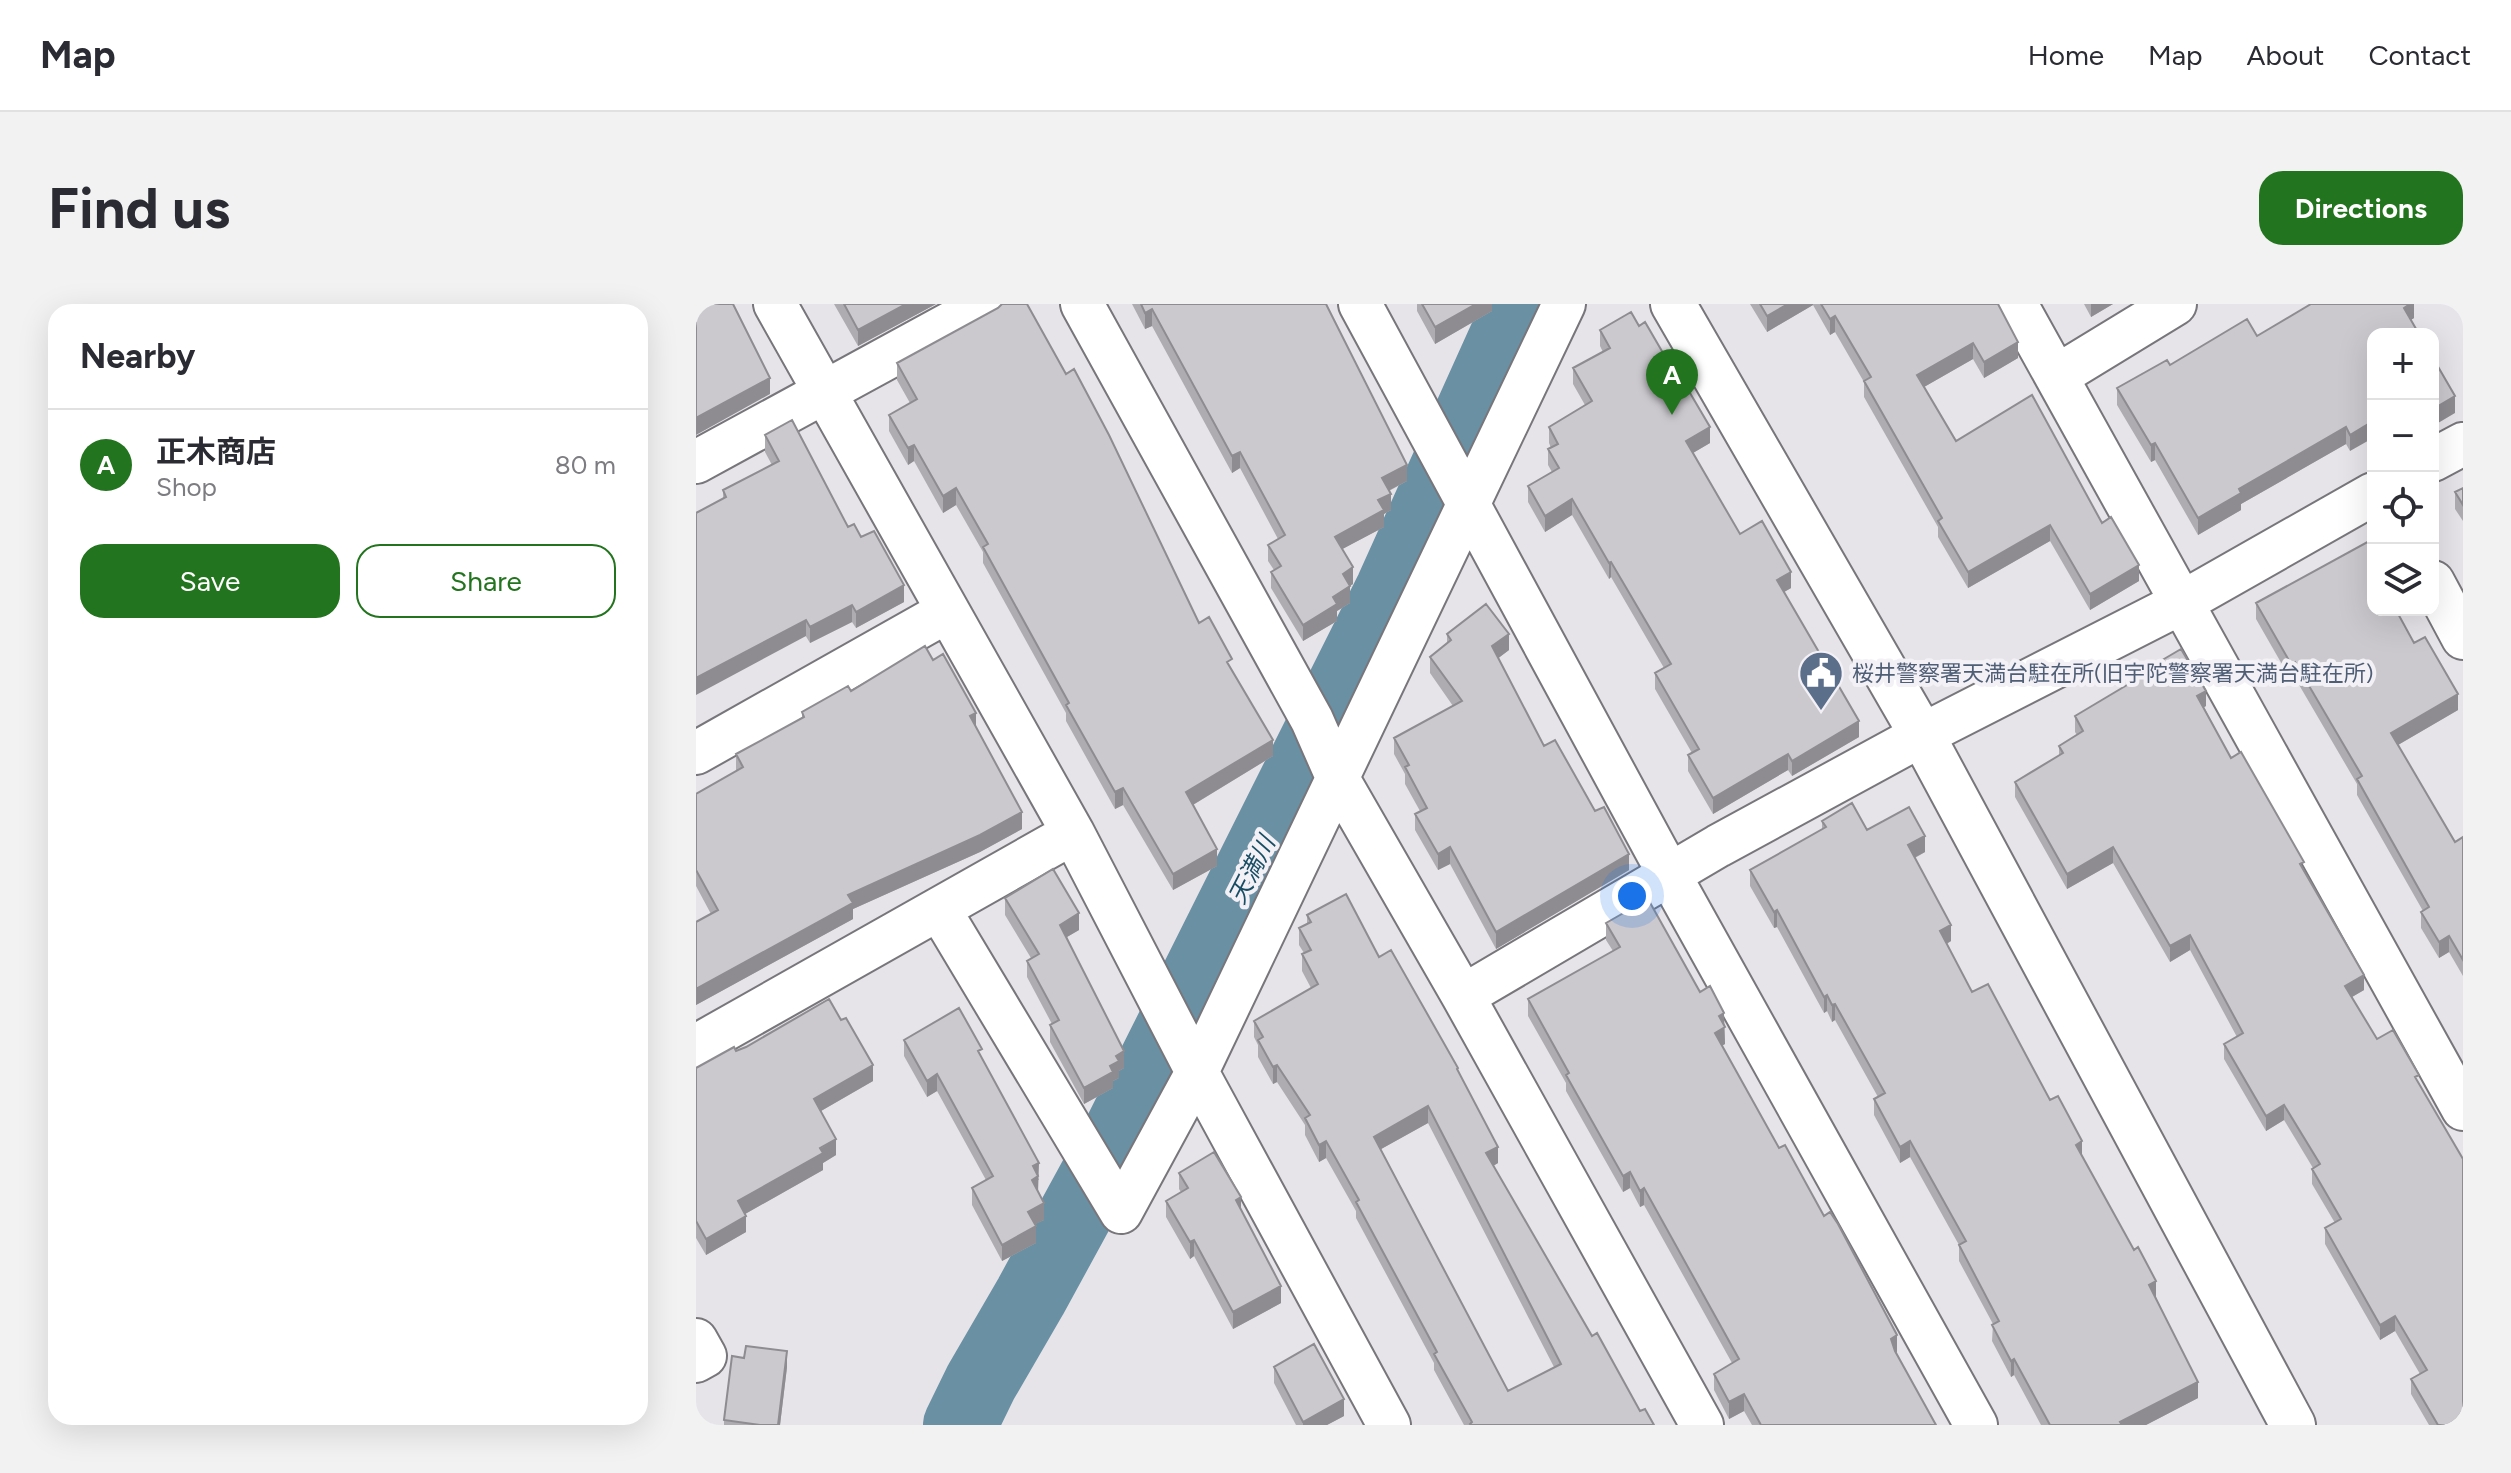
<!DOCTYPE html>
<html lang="en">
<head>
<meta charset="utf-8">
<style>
	:root { --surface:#fff; --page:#f2f2f3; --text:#2b2b33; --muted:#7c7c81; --line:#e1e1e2; --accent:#23741e }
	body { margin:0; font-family:Figtree,"Noto Sans JP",sans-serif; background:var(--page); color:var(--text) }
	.controls { position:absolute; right:24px; top:24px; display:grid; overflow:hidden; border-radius:16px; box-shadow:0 8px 32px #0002 }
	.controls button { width:72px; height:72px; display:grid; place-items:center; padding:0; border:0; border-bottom:2px solid var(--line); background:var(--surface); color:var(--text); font:40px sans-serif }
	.you { position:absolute; left:936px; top:592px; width:28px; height:28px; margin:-20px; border:6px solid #fff; border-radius:50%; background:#1a73e8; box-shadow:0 0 0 12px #1a73e833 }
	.badge { display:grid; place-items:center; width:52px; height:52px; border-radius:50%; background:var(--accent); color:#fff; font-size:26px; font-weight:700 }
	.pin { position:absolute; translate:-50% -66px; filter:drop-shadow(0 2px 4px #0008) }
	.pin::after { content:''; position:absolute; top:42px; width:28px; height:24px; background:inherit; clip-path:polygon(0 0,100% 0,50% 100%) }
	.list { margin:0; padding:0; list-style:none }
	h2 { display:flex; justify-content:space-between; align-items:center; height:104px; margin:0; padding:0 32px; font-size:34px }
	h2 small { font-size:26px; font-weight:400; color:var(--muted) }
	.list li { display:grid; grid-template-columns:52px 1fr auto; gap:24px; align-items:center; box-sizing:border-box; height:112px; padding:0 32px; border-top:2px solid var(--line) }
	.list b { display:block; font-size:30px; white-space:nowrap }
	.list p { margin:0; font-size:26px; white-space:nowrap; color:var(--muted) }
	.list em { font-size:26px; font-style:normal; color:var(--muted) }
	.actions { display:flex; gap:16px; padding:24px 32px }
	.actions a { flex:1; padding:18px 0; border:2px solid var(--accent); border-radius:24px; text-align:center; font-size:28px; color:var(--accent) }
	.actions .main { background:var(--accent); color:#fff }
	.icon { flex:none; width:44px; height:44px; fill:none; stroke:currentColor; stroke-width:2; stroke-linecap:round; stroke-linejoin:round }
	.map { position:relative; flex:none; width:1767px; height:1121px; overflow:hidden; border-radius:24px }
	header { display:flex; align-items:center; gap:48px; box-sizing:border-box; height:112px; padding:0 40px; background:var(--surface); border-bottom:2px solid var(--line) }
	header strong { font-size:38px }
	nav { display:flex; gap:44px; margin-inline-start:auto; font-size:28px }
	.intro { display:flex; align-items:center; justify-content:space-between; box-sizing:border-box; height:192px; padding:0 48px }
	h1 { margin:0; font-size:56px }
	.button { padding:20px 36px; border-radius:24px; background:var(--accent); color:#fff; font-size:28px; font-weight:700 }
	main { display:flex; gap:48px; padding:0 48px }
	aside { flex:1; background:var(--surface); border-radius:24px; box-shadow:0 8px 32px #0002 }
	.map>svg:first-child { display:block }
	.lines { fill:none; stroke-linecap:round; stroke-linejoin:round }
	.river { stroke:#6990a3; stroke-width:74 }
	.street-casing { stroke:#78767b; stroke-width:46 }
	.secondary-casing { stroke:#78767b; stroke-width:48 }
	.street { stroke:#fff; stroke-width:42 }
	.secondary { stroke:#fff; stroke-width:44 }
	.wall { fill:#afacb1; fill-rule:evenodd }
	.shaded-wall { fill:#8e8c90 }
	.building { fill:#cbc8ce; stroke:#8e8c90; stroke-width:2; fill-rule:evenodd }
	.labels { text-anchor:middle; stroke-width:8; stroke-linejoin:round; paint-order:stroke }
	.service-label { font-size:22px; fill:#4e5e75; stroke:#f3f0f6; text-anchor:start }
	.water-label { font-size:24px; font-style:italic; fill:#194e64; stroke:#f3f0f6 }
</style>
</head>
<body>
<header>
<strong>Map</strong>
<nav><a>Home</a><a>Map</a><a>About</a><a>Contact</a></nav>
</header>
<div class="intro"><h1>Find us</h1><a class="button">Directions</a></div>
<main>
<aside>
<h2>Nearby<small></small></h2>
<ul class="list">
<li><span class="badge">A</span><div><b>正木商店</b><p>Shop</p></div><em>80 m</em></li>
</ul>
<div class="actions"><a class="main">Save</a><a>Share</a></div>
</aside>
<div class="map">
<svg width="1767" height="1121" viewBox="0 0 1767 1121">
	<rect width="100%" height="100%" fill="#e6e3e9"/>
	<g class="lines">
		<path class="river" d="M264 1121 285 1078 335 992 424 829 696 286 825 0"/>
		<g class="street-casing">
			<path id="street" d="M79 0 377 529 501 768 693 1121
				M386 0 616 416 641 473 767 692 1022 542 1226 431 1485 299 1677 190
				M664 0 974 572 1280 1121
				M1320 0 1767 805
				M1361 72 1479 0
				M1737 156 1767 140
				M0 158 290 0
				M1737 278 1767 334
				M0 449 252 307
				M243 605 425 908
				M767 692 1006 1121
				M0 742 377 529
				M425 908 501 768 868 0
				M0 1036 9 1052 0 1057"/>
		</g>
		<g class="secondary-casing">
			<path id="secondary" d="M977 0 1226 431 1597 1121"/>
		</g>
		<use href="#street" class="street"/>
		<use href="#secondary" class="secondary"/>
	</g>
	<path class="wall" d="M138 0H240L162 42Z
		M436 0H630L711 177 693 187 695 206 688 210V223L646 245 657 280 654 282V299L641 307V317L607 337 575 284V268L578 266 572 257V241L582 235 544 164 536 169 456 22 449 25Z
		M721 0H796V7L739 40 721 7Z
		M1054 0H1302L1322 54 1288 74 1277 55 1228 83 1260 137 1406 219 1443 277 1394 306 1354 237 1272 284 1242 233V223L1168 93V78L1139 28 1134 31 1117 1 1071 28Z
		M1388 0H1417L1395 13Z
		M1718 0V14L1715 16 1654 147 1650 140 1545 200V206L1502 231 1459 156 1455 158 1421 101V84L1474 61 1561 32Z
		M302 4 503 319 536 366 577 452 497 501 521 562 477 586 427 501 419 505 370 417V409L287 259V248L260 201 247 209 218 157 212 161 193 127V111L214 99 201 76V59Z
		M904 26 1014 139 997 149 1044 230 1095 284 1088 288 1163 433 1096 472 1092 466 1017 510 992 467V451L996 449 959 385V369L968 364 915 273 913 275 876 211 849 228 832 198V182L856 168 852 161V145L855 144 853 139V123L889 101 877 80V64L907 48 904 42Z
		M69 131 152 223 165 233 208 298 160 324 156 318 114 339 27 195V186L76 161 69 148Z
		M1767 184V217L1759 205V188Z
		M1560 299 1677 306 1718 339 1762 406 1702 441 1759 538 1767 533V672L1753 648 1743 654 1725 624V608L1727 607 1661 491V480L1599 374 1595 376 1560 315Z
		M751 330 813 346 802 354 848 442 933 566 800 645 754 560 742 566 719 526V510L724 507 709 480V470L698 450V434L757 402 734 369V353L751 340Z
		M237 356 280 424 326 525 284 548 157 605V615L0 701V618L15 610 0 582V490L40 467V450L106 414V408L155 387Z
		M1434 375 1510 402 1508 403 1535 454 1608 569 1668 686 1656 693 1681 735 1723 780 1767 1121H1733L1715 1090V1075L1724 1070 1699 1027 1684 1036 1629 940V924L1639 919 1616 880V865L1617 864 1588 816 1570 827 1528 755V740L1541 733 1494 646 1474 658 1417 559 1371 585 1319 493V478L1363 452V442L1381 431 1379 428V412L1434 379Z
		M1126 517 1171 526 1229 548 1219 554 1255 637 1251 640 1276 688 1354 796 1386 852 1460 993 1502 1094 1450 1121H1345L1318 1071 1315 1073 1296 1037 1297 1020 1263 957V941L1214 853 1204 859 1178 811V795L1182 793 1139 716 1136 718 1131 707 1128 709 1081 623 1078 624 1054 582V566L1126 525Z
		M309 594 383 626 371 633 428 764 423 767V774L417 777V784L388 800 354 738V721L356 720 331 673V657L335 654 309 611Z
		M611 611 683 653 762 768 802 859 797 862 896 1032 944 1107 958 1121H768L738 1066V1059L660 914V907L630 854 623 858 609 831V821L581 778 577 780 562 753V741L558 733V717L615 684 606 667V650L608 649 603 641V624L611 620ZM732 819 858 1063 812 1087 685 845Z
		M910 619 1004 688 1028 721 1029 740 1026 742 1083 844 1201 1048H1200L1240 1121H1056L1048 1107 1033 1115 1018 1086V1070L1036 1059 948 901 944 903 934 884 927 888 870 787V779L832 712V695L917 647 910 636Z
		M208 736 286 755 343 876H342V889L348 916 339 920 340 939 306 957 276 901V884L290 876 241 787 231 793 208 752Z
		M40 747 177 777 125 807 140 851 127 859V866L49 910 50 928 10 951 0 934V764Z
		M483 869 545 906 585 999 537 1025 498 952 494 955 470 913V897L485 888 483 885Z
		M91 1063 84 1121H28V1116Z
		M578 1063 648 1112 631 1121H600L578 1079Z"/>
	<path class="shaded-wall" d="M210 0H240L162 42V26Z
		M780 0H796V7L739 40V23Z
		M1092 0H1117V1L1071 28V12Z
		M1395 0H1417L1395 13Z
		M1714 0H1718V14L1708 20V4Z
		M456 5V22L449 25V9Z
		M1139 12V28L1134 31V15Z
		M1322 38V54L1288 74V58Z
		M1277 39V55L1221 87V71Z
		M74 74V90L0 131V114Z
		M1759 92V109L1737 122V105Z
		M1677 117V134L1654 147V131Z
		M1014 123V139L990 153V137Z
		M1650 123V140L1545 200V206L1502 231V214L1543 185Z
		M1459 139V156L1455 158V141Z
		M218 141V157L212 161V144Z
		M544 148V164L536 169V152Z
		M711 161V177L686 190V174Z
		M260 184V201L247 209V192Z
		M695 190V206L688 210V223L639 249V233L682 196Z
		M876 195V211L849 228V212Z
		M1354 221V237L1272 284V268Z
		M915 258V273L913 275V259Z
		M1443 261V277L1394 306V290Z
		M657 263V280L647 286V270Z
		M1095 268V284L1081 292V276Z
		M208 281V298L160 324V308Z
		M654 282V299L641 307V317L607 337V321L637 293Z
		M156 301V318L114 339V323Z
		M110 316V332L0 391V374Z
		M813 330V346L796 359V342Z
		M1599 358V374L1595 376V360Z
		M1510 387V402L1501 407V392Z
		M1762 390V406L1695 445V429Z
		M280 409V425L274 412Z
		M1163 417V433L1096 472V457Z
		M577 436V452L490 505V488Z
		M1092 450V466L1017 510V494Z
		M427 484V501L419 505V488Z
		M326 508V525L284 548 157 605V615L0 701V685L152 591Z
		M1229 532V548L1212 557V541Z
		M754 543V560L742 566V550Z
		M1417 543V559L1371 585V570Z
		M521 545V562L477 586V570Z
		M933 550V566L800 645V628Z
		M1081 606V623L1078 624V608Z
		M383 609V626L364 637V621Z
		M1255 621V637L1244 643V627Z
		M1494 631V646L1474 658V642Z
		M1753 632V648L1743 654V638Z
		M1668 671V686L1649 697V682Z
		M1131 691V707L1128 709V693Z
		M1139 700V716L1136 718V701Z
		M1028 709 1029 740 1019 745V729L1023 712Z
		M428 747V764L423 767V774L417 777V784L388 800V784L414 762 420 752Z
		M177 761V777L118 811V795Z
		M581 761V778L577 780V763Z
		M241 770V787L231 793V777Z
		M1588 801V816L1570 827V812Z
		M732 802V819L678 849V833Z
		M140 835V851L127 859V866L42 914V897Z
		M630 837V854L623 858V841Z
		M1214 837V853L1204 859V843Z
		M1386 837V854L1380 841Z
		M802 843V859L790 866V849Z
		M343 859 342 889 336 893 337 862Z
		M934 868V884L927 888V872Z
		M948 884V901L944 903V887Z
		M545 893V910L540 896Z
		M348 899V916L332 924V908Z
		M50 912V928L10 951V935Z
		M340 922V939L306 957V941Z
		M498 936V952L494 955V938Z
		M1460 977V993L1453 997V981Z
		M585 982V999L537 1025V1008Z
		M1699 1012V1027L1684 1036V1021Z
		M1201 1031V1048L1195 1052V1035Z
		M91 1047V1063L84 1121H82Z
		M1318 1055V1071L1315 1073V1057Z
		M1502 1078V1094L1450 1121H1424V1118Z
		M1048 1090V1107L1033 1115V1098Z
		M648 1095V1112L631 1121H607V1118Z"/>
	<path class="building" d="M0 0H37L74 74 0 114Z
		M148 0H210L162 26Z
		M306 0H331L370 70 378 65 413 131 503 319 513 313 536 355 531 358 577 436 490 488 521 545 477 570 427 484 419 488 370 401 373 399 287 243 292 240 260 184 247 192 218 141 212 144 193 111 221 95 201 59 302 4Z
		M445 0H630L711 161 686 174 695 190 682 196 688 206 639 233 657 263 647 270 654 282 637 293 641 300 607 321 575 268 585 262 572 241 589 231 544 148 536 152 456 5 449 9Z
		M726 0H780L739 23Z
		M1064 0H1092L1071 12Z
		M1125 0H1302L1322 38 1288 58 1277 39 1221 71 1260 137 1336 91 1406 219 1415 213 1443 261 1394 290 1354 221 1272 268 1242 217 1246 214 1168 77 1175 73 1139 12 1134 15Z
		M1615 0H1714L1708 4 1723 30H1677V117L1654 131 1650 123 1543 185 1545 189 1502 214 1459 139 1455 141 1421 84 1471 56 1474 61 1551 15 1561 32Z
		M935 8 943 22 949 18 981 73 984 72 1014 123 990 137 1044 230 1066 217 1095 268 1081 276 1163 417 1096 457 1092 450 1017 494 992 451 1003 445 959 369 975 360 915 258 913 259 876 195 849 212 832 182 863 164 852 145 862 140 853 123 896 97 877 64 914 44 904 26Z
		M1737 54 1759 92 1737 105Z
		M96 116 152 223 158 220 165 233 178 227 208 281 160 308 156 301 114 323 110 316 0 374V209L30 193 27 186 83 157 69 131Z
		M1767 184V201L1759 188Z
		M1677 235V306H1700L1718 339 1729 333 1762 390 1695 429 1759 538 1767 533V656L1753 632 1743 638 1725 608 1733 603 1661 475 1666 472 1599 358 1595 360 1560 299Z
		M790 300 813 330 796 342 848 442 859 436 899 507 908 503 933 550 800 628 754 543 742 550 719 510 731 504 709 463 713 461 698 434 766 397 734 353 755 336 751 330Z
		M229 342 237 356 247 350 280 409 274 412 326 508 284 531 152 591 157 599 0 685V618L22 606 0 566V490L47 463 40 450 108 413 106 408 152 382 155 387Z
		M1485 345 1510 387 1501 392 1535 454 1545 448 1608 558 1604 560 1668 671 1649 682 1681 735 1697 726 1723 771 1719 773 1767 855V1121H1742L1715 1075 1731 1066 1699 1012 1684 1021 1629 924 1645 915 1616 865 1624 860 1588 801 1570 812 1528 740 1547 729 1494 631 1474 642 1417 543 1371 570 1319 478 1367 449 1363 442 1387 427 1379 412 1436 378 1434 375Z
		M1156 499 1171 526 1213 503 1229 532 1212 541 1255 621 1244 627 1276 688 1292 680 1354 796 1362 792 1386 837 1380 841 1438 946 1442 943 1460 977 1453 981 1502 1078 1424 1118 1426 1121H1354L1318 1055 1315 1057 1296 1021 1303 1017 1263 941 1270 937 1214 837 1204 843 1178 795 1189 789 1139 700 1136 701 1131 691 1128 693 1081 606 1078 608 1054 566 1130 523 1126 517Z
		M357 565 383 609 364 621 428 747 420 752 423 757 414 762 417 768 388 784 354 721 363 716 331 657 343 650 309 594Z
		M650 590 683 653 695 646 762 764 761 765 802 843 790 849 896 1032 901 1029 944 1107 949 1105 958 1121H775L774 1120 776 1118 738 1050 741 1048 660 898 663 896 630 837 623 841 609 814 614 811 581 761 577 763 562 736 567 733 558 717 622 680 606 650 615 646 603 624 615 618 611 611ZM732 802 865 1060 812 1087 678 833Z
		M952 595 1004 688 1014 682 1028 709 1023 712 1029 723 1019 729 1083 844 1089 841 1128 912 1134 908 1142 920 1201 1031 1195 1035 1199 1047 1240 1121H1065L1048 1090 1033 1098 1018 1070 1043 1055 948 884 944 887 934 868 927 872 870 771 873 769 832 695 924 643 910 619Z
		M133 695 145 716 150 714 177 761 118 795 140 835 124 844 127 849 42 897 50 912 10 935 0 917V764L38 743 40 747 50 743Z
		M263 704 286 745 282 747 343 859 337 862 342 872 336 876 348 899 332 908 340 922 306 941 276 884 297 872 241 770 231 777 208 736Z
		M518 848 545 893 540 896 585 982 537 1008 498 936 494 938 470 897 492 884 483 869Z
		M618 1040 648 1095 607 1118 578 1063Z
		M50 1042 91 1047 82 1121H64L28 1116 36 1052 48 1054Z"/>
	<defs>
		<g id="civic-pin" transform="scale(2.3)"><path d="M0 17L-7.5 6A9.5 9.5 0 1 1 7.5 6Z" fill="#5c6f8a" stroke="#f3f0f6"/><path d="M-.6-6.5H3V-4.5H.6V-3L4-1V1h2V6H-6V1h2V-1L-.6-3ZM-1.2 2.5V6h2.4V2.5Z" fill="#fff"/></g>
	</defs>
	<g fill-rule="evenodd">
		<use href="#civic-pin" x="1125" y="369"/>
	</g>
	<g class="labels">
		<g class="service-label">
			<text x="1156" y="377">桜井警察署天満台駐在所(旧宇陀警察署天満台駐在所)</text>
		</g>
		<g class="water-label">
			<text transform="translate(556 566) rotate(-63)" y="8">天満川</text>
		</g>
	</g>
</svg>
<div class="controls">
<button>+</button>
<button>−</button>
<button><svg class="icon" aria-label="locate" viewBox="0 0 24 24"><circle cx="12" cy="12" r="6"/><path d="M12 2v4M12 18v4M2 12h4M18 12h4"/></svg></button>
<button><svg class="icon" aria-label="layers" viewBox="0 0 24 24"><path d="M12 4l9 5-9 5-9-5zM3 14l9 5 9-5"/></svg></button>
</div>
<div class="you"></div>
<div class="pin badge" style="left:976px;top:111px">A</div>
</div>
</main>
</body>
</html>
